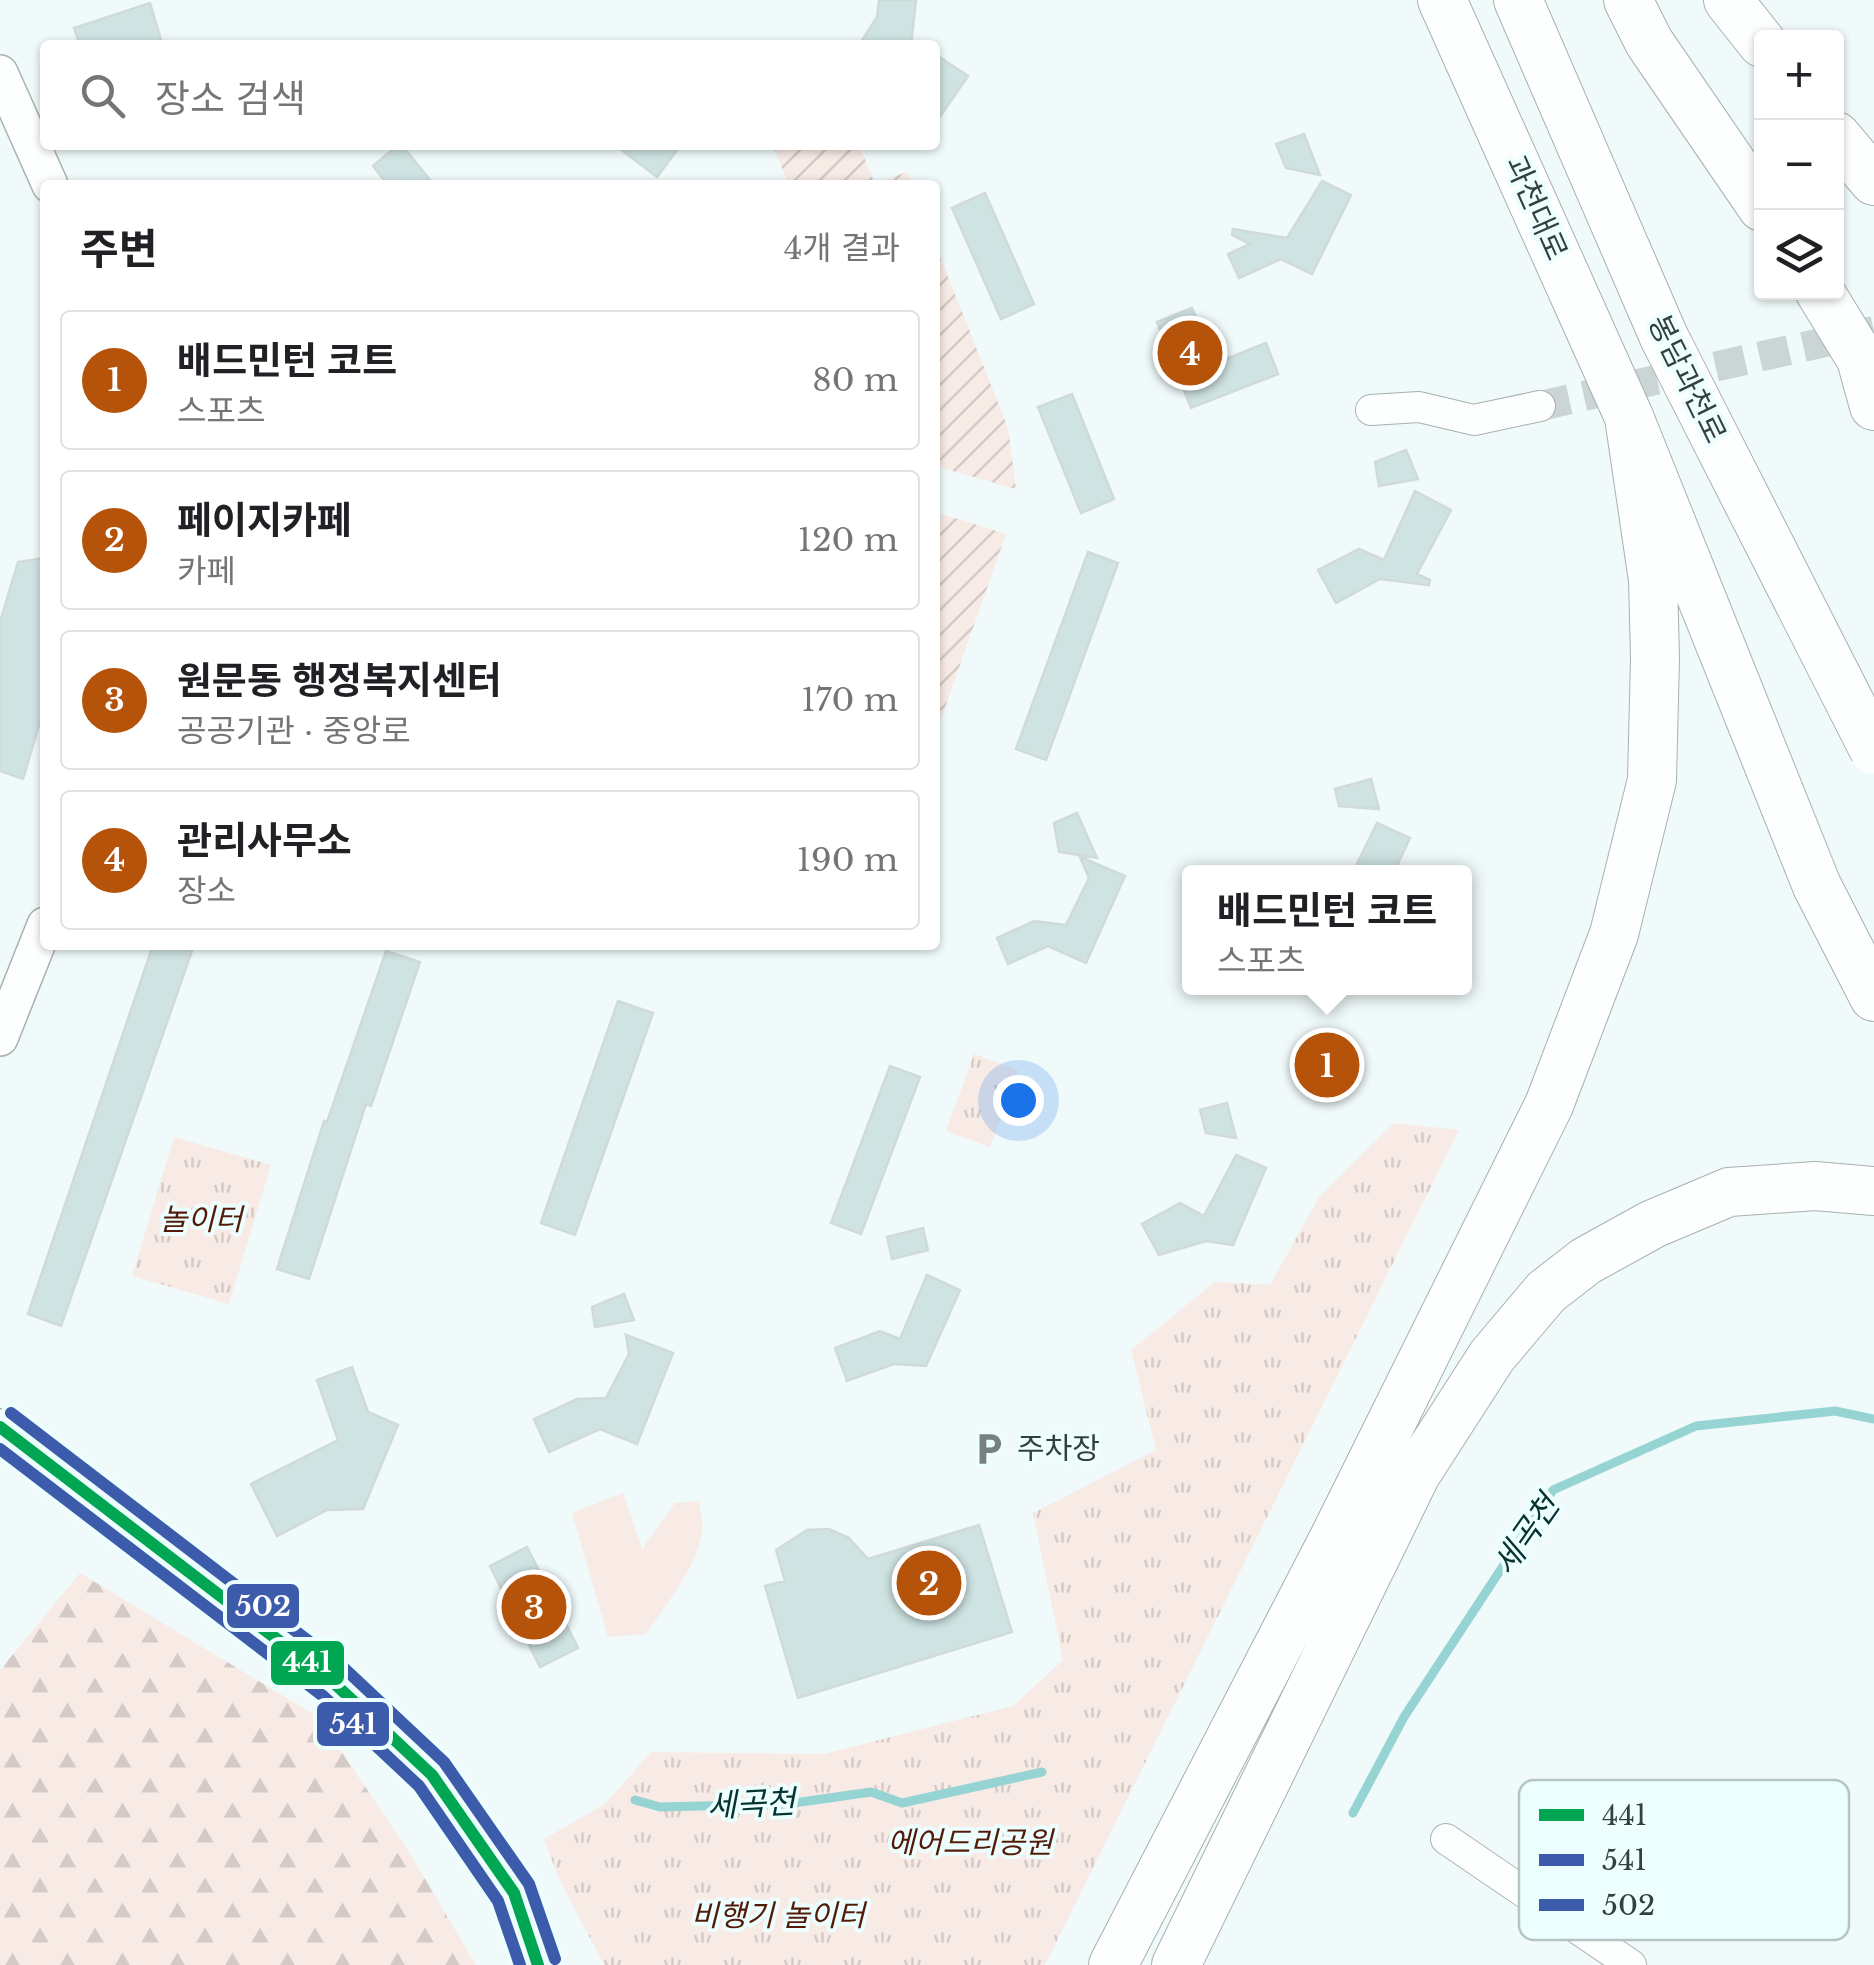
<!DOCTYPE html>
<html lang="ko">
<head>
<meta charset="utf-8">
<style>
	:root { --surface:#fff; --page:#f2f2f2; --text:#202124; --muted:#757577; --line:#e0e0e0; --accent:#b45309 }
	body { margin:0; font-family:"Libre Baskerville","Noto Sans KR",serif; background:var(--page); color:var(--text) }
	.controls { position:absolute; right:30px; top:30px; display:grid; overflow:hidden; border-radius:10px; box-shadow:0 2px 8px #0004 }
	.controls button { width:90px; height:90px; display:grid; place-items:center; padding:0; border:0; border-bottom:2px solid var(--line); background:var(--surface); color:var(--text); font:50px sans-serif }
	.you { position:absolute; left:1018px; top:1100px; width:35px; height:35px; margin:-25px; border:8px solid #fff; border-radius:50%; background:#1a73e8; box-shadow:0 0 0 15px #1a73e833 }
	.badge { display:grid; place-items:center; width:65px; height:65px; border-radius:50%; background:var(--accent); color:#fff; font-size:32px; font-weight:700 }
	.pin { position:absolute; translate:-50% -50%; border:5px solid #fff; box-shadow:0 2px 10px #0006 }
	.popup { position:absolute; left:1182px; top:865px; width:290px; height:130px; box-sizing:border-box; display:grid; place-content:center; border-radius:10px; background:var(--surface); filter:drop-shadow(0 2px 8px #0005); font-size:32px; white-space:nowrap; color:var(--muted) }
	.popup b { font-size:38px; color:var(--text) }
	.popup::after { content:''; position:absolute; left:50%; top:100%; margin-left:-20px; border:20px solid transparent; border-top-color:var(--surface) }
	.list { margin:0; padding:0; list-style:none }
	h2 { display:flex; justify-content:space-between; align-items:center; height:130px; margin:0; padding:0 40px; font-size:42px }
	h2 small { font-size:32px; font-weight:400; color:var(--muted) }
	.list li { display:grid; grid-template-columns:65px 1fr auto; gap:30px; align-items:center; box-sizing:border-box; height:140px; margin:0 20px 20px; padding:0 20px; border:2px solid var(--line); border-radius:10px }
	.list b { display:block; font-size:38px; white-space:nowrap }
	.list p { margin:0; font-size:32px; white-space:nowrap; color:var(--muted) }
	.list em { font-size:32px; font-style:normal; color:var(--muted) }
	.icon { flex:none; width:55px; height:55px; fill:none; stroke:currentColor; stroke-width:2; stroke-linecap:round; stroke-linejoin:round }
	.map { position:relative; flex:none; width:1874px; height:1965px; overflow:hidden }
	.search { position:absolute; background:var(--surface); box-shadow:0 2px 8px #0004; left:40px; top:40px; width:900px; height:110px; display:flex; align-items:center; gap:25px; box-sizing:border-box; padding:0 35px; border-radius:10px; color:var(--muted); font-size:38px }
	.panel { position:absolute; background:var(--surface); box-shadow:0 2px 8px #0004; left:40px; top:180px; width:900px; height:770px; border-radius:10px }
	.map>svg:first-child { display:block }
	.grass { fill:#f8ebe6 }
	.forest { fill:url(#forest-firs) }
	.park { fill:url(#park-tufts) }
	.garden { fill:url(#garden-furrows) }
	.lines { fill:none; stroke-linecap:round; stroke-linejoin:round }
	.stream { stroke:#96d4d3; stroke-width:9 }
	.building { fill:#cee3e2; stroke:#d1dada; stroke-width:2.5 }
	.minor-tunnel { stroke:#cbd5d5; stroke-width:30; stroke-dasharray:30 15; stroke-linecap:butt }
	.minor-casing { stroke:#a8b1b1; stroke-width:32 }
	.tertiary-casing { stroke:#a8b1b1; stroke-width:38 }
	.trunk-casing { stroke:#a8b1b1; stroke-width:50 }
	.minor { stroke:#fdfefe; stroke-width:30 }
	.tertiary { stroke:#fdfefe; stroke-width:35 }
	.trunk { stroke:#fdfefe; stroke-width:48 }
	.trunk-bridge-casing { stroke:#a8b1b1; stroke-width:50; stroke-linecap:butt }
	.trunk-bridge { stroke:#fdfefe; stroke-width:48 }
	.bus-1-casing { stroke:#ecfefd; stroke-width:20 }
	.bus-2-casing { stroke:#ecfefd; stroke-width:20 }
	.bus-3-casing { stroke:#ecfefd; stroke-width:20 }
	.bus-1 { stroke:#00a651; stroke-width:12 }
	.bus-2 { stroke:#3d5bab; stroke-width:12 }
	.bus-3 { stroke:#3d5bab; stroke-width:12 }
	.labels { text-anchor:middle; stroke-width:8; stroke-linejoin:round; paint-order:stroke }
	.street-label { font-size:30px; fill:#363f3f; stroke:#ecfefd }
	.park-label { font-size:30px; font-style:italic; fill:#531a08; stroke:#ecfefd }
	.poi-label { font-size:30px; fill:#363f3f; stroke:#ecfefd; text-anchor:start }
	.water-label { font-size:32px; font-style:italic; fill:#073232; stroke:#ecfefd }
	.key { fill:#ecfefd; stroke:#b5c5c4; stroke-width:2.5 }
	.key-label { font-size:28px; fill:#363f3f }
	.line-badge { stroke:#ecfefd; stroke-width:4 }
	.badge-label { font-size:28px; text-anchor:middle; font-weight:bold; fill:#fff }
</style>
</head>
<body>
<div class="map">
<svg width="1874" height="1965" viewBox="0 0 1874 1965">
	<defs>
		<pattern id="forest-firs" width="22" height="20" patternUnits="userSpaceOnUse" patternTransform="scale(2.5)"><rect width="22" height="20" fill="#f8ebe6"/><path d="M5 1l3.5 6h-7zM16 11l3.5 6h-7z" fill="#d5cbc6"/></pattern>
		<pattern id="park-tufts" width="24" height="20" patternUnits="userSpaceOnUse" patternTransform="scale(2.5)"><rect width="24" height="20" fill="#f8ebe6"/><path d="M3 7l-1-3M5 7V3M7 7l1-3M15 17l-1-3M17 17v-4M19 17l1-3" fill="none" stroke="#d5cbc6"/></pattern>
		<pattern id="garden-furrows" width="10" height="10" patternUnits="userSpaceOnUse" patternTransform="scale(2.5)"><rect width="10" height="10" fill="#f8ebe6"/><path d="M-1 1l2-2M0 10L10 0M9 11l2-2" fill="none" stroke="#d5cbc6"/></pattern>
	</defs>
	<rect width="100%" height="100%" fill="#f0fafa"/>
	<path class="grass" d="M1298 1043 1361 1050 1356 1087 1294 1079Z
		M623 1493 642 1549 675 1503 699 1501C700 1511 704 1523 702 1533 695 1570 667 1603 646 1634L608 1637 572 1513Z"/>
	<path class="forest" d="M80 1573 318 1717 406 1847 476 1965H0V1670Z"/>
	<path class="park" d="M974 1054 1018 1070 990 1147 946 1131Z
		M1394 1123 1459 1130 1045 1965H604L559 1879 544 1839 605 1804 651 1752 824 1754 1013 1706 1063 1660 1033 1513 1156 1450 1131 1350 1215 1282 1270 1285 1319 1197Z
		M174 1137 271 1165 229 1304 132 1276Z"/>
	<path class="garden" d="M776 145H859L875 184 907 172 912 185H789L773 146Z
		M935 244 1008 428 1016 489 935 466Z
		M935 512 1006 534 935 736Z"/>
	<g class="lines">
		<path class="stream" d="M635 1800 660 1807 787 1804 871 1792 902 1803 1042 1772
			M1353 1813 1404 1717 1553 1490 1696 1426 1835 1411 1874 1419"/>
	</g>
	<path class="building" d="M879 0H916L911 45H859L877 17Z
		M150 3 161 40 147 45H80L74 28Z
		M935 54 968 76 935 124Z
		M1304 134 1320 175 1286 168 1276 144Z
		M398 145H402L434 185H388L373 166Z
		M615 145H681L657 177Z
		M1322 181 1351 195 1312 274 1281 259 1239 278 1228 254 1250 244 1232 235 1233 229 1287 238Z
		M985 193 1034 304 1001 319 952 208Z
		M1192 308 1214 364 1266 343 1278 374 1191 408 1157 322Z
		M1072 394 1114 499 1081 513 1038 407Z
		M1406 450 1418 479 1379 486 1375 462Z
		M1415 491 1451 510 1417 574 1430 580 1429 585 1380 579 1336 603 1318 570 1359 549 1384 560Z
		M1088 552 1118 563 1046 760 1016 749Z
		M45 558V705L23 779 0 771V622L18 562Z
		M1371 779 1379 809 1339 806 1335 789Z
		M1077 813 1097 858 1059 852 1054 823Z
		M1377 823 1410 838 1394 872H1353Z
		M1080 857 1125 876 1086 963 1048 946 1008 964 997 938 1034 921 1066 925 1089 878Z
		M153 945H194L61 1326 28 1314Z
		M386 951 420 962 371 1106 366 1104 309 1279 277 1269 324 1121 327 1122Z
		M618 1001 653 1013 575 1235 541 1223Z
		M890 1066 920 1077 861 1234 831 1223Z
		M1227 1103 1236 1138 1206 1133 1200 1110Z
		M1236 1155 1266 1168 1233 1245 1206 1241 1159 1255 1142 1224 1180 1203 1204 1216Z
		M923 1228 928 1250 892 1259 887 1237Z
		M927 1275 960 1290 926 1366 894 1364 847 1381 835 1348 880 1331 900 1339Z
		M624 1294 634 1320 595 1327 592 1307Z
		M626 1335 673 1353 637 1444 600 1429 549 1452 534 1419 577 1399 606 1398 629 1354Z
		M352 1367 368 1412 398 1425 363 1509 327 1510 277 1536 251 1484 338 1440 317 1380Z
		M979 1525 1012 1632 798 1698 765 1586 785 1581 776 1550 807 1530 829 1529 849 1538 868 1559Z
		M527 1547 578 1648 540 1667 490 1566Z"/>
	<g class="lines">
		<path class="minor-tunnel" d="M1540 406 1874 331"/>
		<g class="minor-casing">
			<path id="minor" d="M1371 410 1419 407 1474 420 1540 406
				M1446 1839 1631 1965"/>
		</g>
		<g class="tertiary-casing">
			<path id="tertiary" d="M0 73 50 185
				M0 1038 45 925
				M0 1427 334 1683 432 1775 514 1893 538 1965"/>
		</g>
		<g class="trunk-casing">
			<path id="trunk" d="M1442 0 1629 417 1817 886 1874 997
				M1518 0 1664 337
				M1628 0 1649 42 1762 207
				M1728 0 1762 43
				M1836 136 1874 181
				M1820 292 1861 359 1874 406
				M1113 1965 1335 1536 1549 1105 1614 934 1652 780 1655 658 1653 580 1629 417
				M1176 1965 1416 1474 1492 1356 1546 1292 1586 1261 1653 1224 1729 1192 1815 1186 1874 1191"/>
		</g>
		<use href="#minor" class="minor"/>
		<use href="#tertiary" class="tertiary"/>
		<use href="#trunk" class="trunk"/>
		<g class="trunk-bridge-casing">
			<path id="trunk-bridge" d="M1664 337 1874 750"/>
		</g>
		<use href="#trunk-bridge" class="trunk-bridge"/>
		<g class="bus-1-casing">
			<path id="bus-1" d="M0 1427 334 1683 432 1775 514 1893 538 1965"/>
		</g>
		<g class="bus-2-casing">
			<path id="bus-2" d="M0 1449 323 1696 419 1786 498 1901 520 1965"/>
		</g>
		<g class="bus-3-casing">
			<path id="bus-3" d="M11 1413 345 1669 444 1762 529 1884 555 1959"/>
		</g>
		<use href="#bus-1" class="bus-1"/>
		<use href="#bus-2" class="bus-2"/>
		<use href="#bus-3" class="bus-3"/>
	</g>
	<defs>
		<g id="parking-bare" transform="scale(2.7)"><path d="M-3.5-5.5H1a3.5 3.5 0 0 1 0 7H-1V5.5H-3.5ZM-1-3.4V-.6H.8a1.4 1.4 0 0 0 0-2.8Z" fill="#778080" stroke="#ecfefd" stroke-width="2.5" paint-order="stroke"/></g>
	</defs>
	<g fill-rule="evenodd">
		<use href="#parking-bare" x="989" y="1449"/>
	</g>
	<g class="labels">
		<g class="street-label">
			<text transform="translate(1536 208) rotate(66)" y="10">과천대로</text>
			<text transform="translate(1687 379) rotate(64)" y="10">봉담과천로</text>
		</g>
		<g class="park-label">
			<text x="201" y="1230">놀이터</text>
			<text x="970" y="1853">에어드리공원</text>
			<text x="778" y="1926">비행기 놀이터</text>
		</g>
		<g class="poi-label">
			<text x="1017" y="1459">주차장</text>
		</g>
		<g class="water-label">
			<text transform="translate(1526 1535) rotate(-55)" y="11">세곡천</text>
			<text transform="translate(751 1804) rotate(-3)" y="11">세곡천</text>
		</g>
	</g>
	<rect x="1519" y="1780" width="330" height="160" rx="15" class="key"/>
	<rect x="1539" y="1809" width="45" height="12" fill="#00a651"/>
	<rect x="1539" y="1854" width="45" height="12" fill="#3d5bab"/>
	<rect x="1539" y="1899" width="45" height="12" fill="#3d5bab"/>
	<g class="key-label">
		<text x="1602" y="1825">441</text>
		<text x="1602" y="1870">541</text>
		<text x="1602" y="1915">502</text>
	</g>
	<g class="line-badge">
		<rect x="225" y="1582" width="76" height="48" rx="10" fill="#3d5bab"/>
		<rect x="269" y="1639" width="77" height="48" rx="10" fill="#00a651"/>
		<rect x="315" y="1700" width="76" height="48" rx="10" fill="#3d5bab"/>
	</g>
	<g class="badge-label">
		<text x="263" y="1616">502</text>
		<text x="307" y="1672">441</text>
		<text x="353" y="1734">541</text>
	</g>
</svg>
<div class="controls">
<button>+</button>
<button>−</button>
<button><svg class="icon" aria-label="layers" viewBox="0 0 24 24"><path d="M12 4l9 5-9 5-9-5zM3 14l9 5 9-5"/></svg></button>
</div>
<div class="you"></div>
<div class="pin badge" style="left:1327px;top:1065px">1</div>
<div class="popup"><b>배드민턴 코트</b>스포츠</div>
<div class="pin badge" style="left:929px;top:1583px">2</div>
<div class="pin badge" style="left:534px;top:1607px">3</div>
<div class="pin badge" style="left:1190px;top:353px">4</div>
<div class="search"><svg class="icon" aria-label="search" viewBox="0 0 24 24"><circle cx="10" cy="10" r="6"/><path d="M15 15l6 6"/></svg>장소 검색</div>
<section class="panel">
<h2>주변<small>4개 결과</small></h2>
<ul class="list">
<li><span class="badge">1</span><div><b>배드민턴 코트</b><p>스포츠</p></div><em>80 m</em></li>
<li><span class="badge">2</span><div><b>페이지카페</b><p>카페</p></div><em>120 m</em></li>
<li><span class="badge">3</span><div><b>원문동 행정복지센터</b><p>공공기관 · 중앙로</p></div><em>170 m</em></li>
<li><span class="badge">4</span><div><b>관리사무소</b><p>장소</p></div><em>190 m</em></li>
</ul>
</section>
</div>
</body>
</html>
